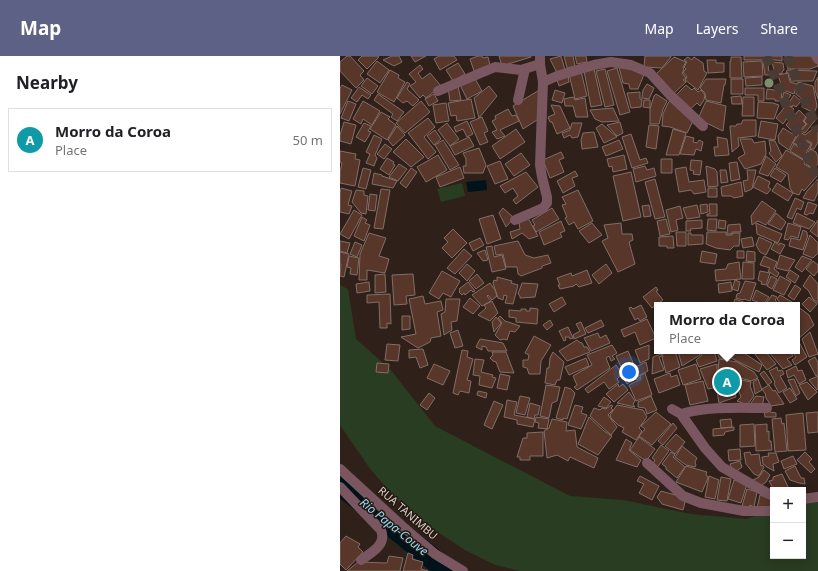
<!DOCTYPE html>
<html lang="en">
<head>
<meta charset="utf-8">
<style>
	:root { --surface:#fff; --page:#f2f2f2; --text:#202124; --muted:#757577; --line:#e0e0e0; --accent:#5d6185 }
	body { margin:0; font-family:"Noto Sans",sans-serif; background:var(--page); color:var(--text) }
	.controls { position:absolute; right:12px; bottom:12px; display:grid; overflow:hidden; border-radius:0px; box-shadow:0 2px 10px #0003 }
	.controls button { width:36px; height:36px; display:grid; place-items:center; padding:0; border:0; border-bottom:1px solid var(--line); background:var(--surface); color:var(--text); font:20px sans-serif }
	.you { position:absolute; left:289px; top:316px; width:14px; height:14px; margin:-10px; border:3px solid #fff; border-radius:50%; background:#1a73e8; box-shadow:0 0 0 6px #1a73e833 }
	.badge { display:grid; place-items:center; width:26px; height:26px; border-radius:50%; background:var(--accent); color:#fff; font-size:13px; font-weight:700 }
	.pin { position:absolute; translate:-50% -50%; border:2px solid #fff; box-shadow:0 1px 4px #0006 }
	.popup { position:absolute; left:314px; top:246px; width:146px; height:52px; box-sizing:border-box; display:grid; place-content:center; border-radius:0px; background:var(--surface); filter:drop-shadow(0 1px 3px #0005); font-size:13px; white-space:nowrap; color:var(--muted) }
	.popup b { font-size:15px; color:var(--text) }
	.popup::after { content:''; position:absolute; left:50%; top:100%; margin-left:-8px; border:8px solid transparent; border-top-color:var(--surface) }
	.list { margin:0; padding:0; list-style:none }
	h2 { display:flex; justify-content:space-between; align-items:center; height:52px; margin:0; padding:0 16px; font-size:17px }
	h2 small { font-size:13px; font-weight:400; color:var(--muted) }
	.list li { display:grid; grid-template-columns:26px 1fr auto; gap:12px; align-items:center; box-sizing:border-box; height:64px; margin:0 8px 8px; padding:0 8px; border:1px solid var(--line); border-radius:0px }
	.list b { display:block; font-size:15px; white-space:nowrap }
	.list p { margin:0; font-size:13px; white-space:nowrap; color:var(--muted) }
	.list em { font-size:13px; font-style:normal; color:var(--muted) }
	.map { position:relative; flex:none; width:478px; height:515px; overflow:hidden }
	header { display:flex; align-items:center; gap:24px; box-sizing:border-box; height:56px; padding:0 20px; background:var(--accent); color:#fff }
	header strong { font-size:19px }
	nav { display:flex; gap:22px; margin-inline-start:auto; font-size:14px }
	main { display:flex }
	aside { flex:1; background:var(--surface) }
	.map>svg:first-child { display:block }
	.green { fill:#293d22 }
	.water { fill:#00121a }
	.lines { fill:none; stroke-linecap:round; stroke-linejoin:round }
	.river { stroke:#00121a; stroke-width:22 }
	.building { fill:#583629; stroke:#816e67 }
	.major-tunnel { stroke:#493b34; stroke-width:10; stroke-dasharray:10 5; stroke-linecap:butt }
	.minor { stroke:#7a5660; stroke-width:10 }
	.tree { fill:#7e8e6d }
	.labels { text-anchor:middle; stroke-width:3; stroke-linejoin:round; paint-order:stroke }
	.street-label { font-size:11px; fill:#dad0cb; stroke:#251810 }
	.water-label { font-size:12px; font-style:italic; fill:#92d9f8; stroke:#251810 }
</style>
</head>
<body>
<header>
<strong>Map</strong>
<nav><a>Map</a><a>Layers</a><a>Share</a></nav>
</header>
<main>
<aside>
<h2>Nearby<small></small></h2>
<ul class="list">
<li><span class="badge" style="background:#0f9aa8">A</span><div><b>Morro da Coroa</b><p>Place</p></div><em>50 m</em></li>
</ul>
</aside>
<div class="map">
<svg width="478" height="515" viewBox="0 0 478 515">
	<rect width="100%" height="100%" fill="#2f2119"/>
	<path class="green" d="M122 127 125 140 101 146 97 133Z
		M0 229 8 233 16 283 50 313 95 370 230 440 283 444 351 458 406 463 433 454V500H463V443L478 437V515H180L155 509 125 494 91 472 59 446 31 414 0 369Z"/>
	<path class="water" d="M146 124 147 134 128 136 126 126Z"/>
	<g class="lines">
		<path class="river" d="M0 428 108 515"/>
	</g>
	<path class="building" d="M7 0H10L24 15 20 19 24 24 16 32 0 15V6Z
		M22 0H37L39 1 27 13 18 4Z
		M52 0H59L62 6 54 10 43 4Z
		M71 0H86L75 6Z
		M99 0H114L117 4 100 14 94 3Z
		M138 0H142L143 2 148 1 150 9 134 15 130 3Z
		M159 0H191V1L162 10Z
		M221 0 225 14 217 17 210 3Z
		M224 0H233L235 10 227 12Z
		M235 0H246L247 6 237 8Z
		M305 0H331V1L322 12 304 11Z
		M404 0H428V4H404Z
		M429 0H442V5L429 3Z
		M445 0H471L478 5V10L470 13H448Z
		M334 1 346 6 343 11 344 14 342 17 346 22 343 24 346 26 333 38 316 18Z
		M348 1 352 4 354 1 363 7 364 15 367 17 358 34 345 24 347 21 343 16 346 13 344 11 347 6 344 4Z
		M391 1H401L402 22H390V5H391Z
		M367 4H376V7H384V16L368 17Z
		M37 5 49 14 40 27 27 18Z
		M422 5 423 20 404 21 403 6Z
		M428 5 429 19H425L423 6Z
		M432 6 443 7 444 14 442 16V18H435Z
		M118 7 125 18 113 25 106 14Z
		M80 9 83 13 78 17 82 23 90 17 101 30 86 42 83 39 80 42 70 30 76 26 69 18Z
		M279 11 305 16 298 33H290L289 28 283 27Z
		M277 12 290 56 280 59 267 15Z
		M254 13 262 49 251 51 244 15Z
		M265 13 274 49 265 51 256 15Z
		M50 14 59 19 58 22 65 26 54 46 37 36Z
		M447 14 477 15 473 25H451L449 17H446Z
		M241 15 247 40 235 43 229 18Z
		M448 17 450 26 457 28 454 38 443 34 438 19Z
		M228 19 229 26 219 30 217 24Z
		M134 21 142 35 127 43 120 29Z
		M422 21V29L406 30 405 22Z
		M478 21V43L475 34V26Z
		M27 22 38 30 32 38 21 30Z
		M366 23H386L385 29H384L381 47 366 44 365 37 360 32Z
		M391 23H403V38H391Z
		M67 26 70 28 67 33 79 44 73 50 67 45 63 47 57 42Z
		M458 26 473 30 477 50 474 57 462 51 463 44 456 38Z
		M307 28 314 32 309 43 302 42 303 34Z
		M2 29 12 34 0 58V32Z
		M346 29 352 34 354 32 358 36 361 34 365 39 364 44 360 50 357 47 348 55 336 39Z
		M118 30 121 44 110 45 108 32Z
		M149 30 157 40 139 62 134 42Z
		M19 31 31 39 28 43 22 39 17 46 11 42Z
		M405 32H424V45H418V39H405Z
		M201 33 200 62 183 73 173 50Z
		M427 33 442 35 441 45H435V43H426Z
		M215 34 225 37 222 47 212 44Z
		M300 36V43H302L301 51 291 52 287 37Z
		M444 36 451 39 444 49 441 47Z
		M38 38 64 56 57 65 51 61 53 58 34 44Z
		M94 38 98 45 89 50 85 43Z
		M316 38 327 45 323 53 319 68H310V53L314 40Z
		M454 39 461 45 456 51 453 49 452 51 448 48Z
		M401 40 402 48H392L391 41Z
		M233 41 235 44 245 42 248 61H236L233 50H225L224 43Z
		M403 41H414V60H402Z
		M131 43 135 62 117 65 116 59 111 60 108 47Z
		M304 44H310V52L303 51Z
		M8 45 16 48 9 65 1 62Z
		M23 45 40 55 32 69 23 63 21 68 13 63Z
		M81 45 90 56 65 77 56 67Z
		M330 45 354 63 347 77 330 71 322 70 323 58 328 47Z
		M366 45 386 50 383 75 358 63Z
		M418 46 433 47 439 49 434 63 417 62Z
		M106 47 109 65 96 67 93 49Z
		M447 48 454 53 443 68 436 62Z
		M211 49 220 50 230 72 217 78 212 66H210L208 61 215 58Z
		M273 52 279 65 262 66 255 63 250 54Z
		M168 53 172 60 176 59 179 65 160 74 165 80 157 83 152 76 157 74 152 65 156 63 155 60Z
		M459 54 466 61 463 65 466 68 456 79 446 69Z
		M41 56 50 61 48 63 56 69 47 84 30 73Z
		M470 57 477 62 465 77 461 75 467 68 464 65Z
		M142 61 148 75 144 77 148 86 140 89 130 66Z
		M88 62 95 71 84 81 96 96 88 103 68 77Z
		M403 64H416V80L398 82 399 90 392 96 390 70H396L397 68H401Z
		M127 65 133 78 127 81 123 73 116 76 114 71Z
		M421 65 438 68 435 84 418 81Z
		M4 66 16 69 11 88 0 85V79Z
		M280 66 283 77 277 80 267 69Z
		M24 67 31 70 28 75 31 76 25 86 16 81Z
		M107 67 119 83 110 90 98 74Z
		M232 67H242L238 81 232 82 230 79 224 82 222 77 230 74Z
		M262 68 277 81 264 87 256 72Z
		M309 69 319 70 316 93 306 91Z
		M57 70 65 79 53 90 48 84Z
		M443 72 456 80 449 94 439 87 438 80Z
		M474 72 478 75V86L474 93H470L472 87 464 83 458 89 453 87 460 76 465 79Z
		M176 73 185 86 160 103 152 90Z
		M333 73 346 77 339 99H326Z
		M95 74 101 83 94 89 87 80Z
		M254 76 258 91 242 93 241 84 243 77Z
		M291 78 300 104 306 102 308 107 292 112 282 81Z
		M34 79 42 83 35 99 37 102 34 110 26 107 30 98 26 96Z
		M346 80 354 82 353 86 357 87 359 84 363 86 361 95 356 93 354 99 340 98Z
		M129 81 134 90 115 99 110 90Z
		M377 81 387 83 389 99 375 100 374 91H378Z
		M66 83 84 101 71 111 53 96Z
		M400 83H412L414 87 425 85 426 98 421 108 405 113 398 102 405 98Z
		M103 84 119 109 110 114 95 89Z
		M279 84 283 93 266 100 262 91Z
		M429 84 435 85 442 100 436 106 429 97 431 95Z
		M464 84 471 88 463 103 450 95 454 88 460 92Z
		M45 88 52 93 44 103 37 98Z
		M139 92 146 109 143 117H124L123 110H126V103L123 97Z
		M470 93 476 96 478 101V108L473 113 465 107 466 106 464 104Z
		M446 94 465 105 464 108 474 114 473 116 477 120 464 135 462 133 459 139 453 137 450 132 448 118 436 111Z
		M0 95 16 98 15 103 20 104 15 130 0 127V116L2 107 0 106Z
		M221 96 224 102 219 104 224 116 210 122 203 104Z
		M181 97 190 109 174 120 165 108Z
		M98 99 107 114 86 126 77 111Z
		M284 99 287 113 273 116 272 110 269 111 267 103Z
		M426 100 436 108 428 120 419 117Z
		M47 102 54 106 53 108 55 109 49 119 40 113Z
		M321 103H332V117H321Z
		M351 104 362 105 360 119 353 118 354 115 350 114Z
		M160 105 168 123 155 128 147 110Z
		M397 106 400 123 391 125 389 107Z
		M59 108 67 113 58 125 49 121Z
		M305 110 307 114 314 112 316 120 296 126 293 113Z
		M366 110 375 113 377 116 378 130 368 131Z
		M120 111 124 122 100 131 96 121Z
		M346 111 349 126 364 124 366 136 354 138 351 134 339 136 335 113Z
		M23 112 31 114 26 133 18 131Z
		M71 112 77 116 66 132 60 127Z
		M435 112 446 119 441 126 430 120Z
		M380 114H386L388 126 381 127Z
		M407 114H416L412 133 405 136 403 125 408 124Z
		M235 115 238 120 232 122 235 130 223 137 217 125Z
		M186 116 198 131 176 148 173 144 178 140 173 132 165 137 160 130Z
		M291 116 301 161 283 165 273 120Z
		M34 117 42 119V120L57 125 53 132 32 128Z
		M418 120 430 126 428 131 431 133 427 138 413 131Z
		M315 123 325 161 315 163 305 126Z
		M478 123V136L474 145 463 142 467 135Z
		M401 126 403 140 394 142 391 140H382L381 131Z
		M437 127 453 137 448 145 432 135Z
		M1 132 12 135 8 149 12 150 9 158 0 156V137Z
		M368 132H377V141H368Z
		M41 133 50 134 43 173 34 172Z
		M16 134 24 135V139L28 140 26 158 21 157 12 146Z
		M238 134 253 165 238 173 234 166 229 169 225 162 227 161 222 149 226 148 222 141Z
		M30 138 37 139 35 155 28 154Z
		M455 142 464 146 461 154 457 152 452 163 447 161Z
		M422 145 436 155 426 169 418 165 412 169 411 160Z
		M468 146 477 149 473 158 470 157 467 159 464 158Z
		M367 148 368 156 361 158 360 149Z
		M369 148H377V160H367V158H370Z
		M309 149 311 160 304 161 302 150Z
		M357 149 360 161 347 163 343 152Z
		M340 150 343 162 336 164 338 174 331 176 326 154Z
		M163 152 174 162 166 171 159 157Z
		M212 152 219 163 196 176 193 170 195 169 192 164Z
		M14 154 22 159 9 183 0 178Z
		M436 157 446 166 441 174 428 168Z
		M457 157 475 166 469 173 453 167Z
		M153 159 161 183 147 188 139 163Z
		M22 161 27 164 25 167 30 169 24 185 14 180Z
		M188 162 198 180 189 183 182 177 172 183 170 176 180 173 179 166Z
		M326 163 330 178 320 180 317 165Z
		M368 163H377L376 175 367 174Z
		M362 164V172L350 173 351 175H346V165Z
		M379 164 386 165 385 173 378 172Z
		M478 164V181L470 175Z
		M221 165 225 175 220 177 222 181 204 189 199 176Z
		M252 167 262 179 249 187 239 175Z
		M281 167 282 178H292L293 184 289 186 295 208 278 216 262 185 268 182 264 169Z
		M416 167 442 178 438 187 417 178Z
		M448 167 461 171 458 182 451 180 448 184 444 183Z
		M400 168 401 176H392V178H387L388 169Z
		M113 173 127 187 112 202 102 192 108 186 104 182Z
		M463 174 467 176V179H468L463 194 449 190 451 182 460 184Z
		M336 176H346V190H337Z
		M367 176H386V179H392L393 177H400L399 190H394L390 194 376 192 366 188Z
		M29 177 46 182 39 200 49 203 45 217 27 214V224H19L20 198Z
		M348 177H351V179H363V188L348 189Z
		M470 179 478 187V197L473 202 463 198Z
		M333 180 334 192H327V190H319V181Z
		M412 181 414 190 403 192 401 183Z
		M419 181 432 187 426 199 420 196 416 189Z
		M140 182 144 189 133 195 129 187Z
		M0 185 10 187 7 197 0 195Z
		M178 185 185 199 194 202 208 199 211 207 202 210V212L181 220 178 218 177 211H166L163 198 156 199 154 190Z
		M15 186 22 189 17 201 10 198Z
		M435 186 439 189 440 187 445 189 440 198 431 193Z
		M152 190 154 201 162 199 166 213 152 216 146 191Z
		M124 193 132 200 115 218 107 212Z
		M145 194 148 204 143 205 137 197Z
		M362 195 377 198 375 208 360 206Z
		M397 195H404V202H397Z
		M407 195 415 196V206L406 205Z
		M0 196 9 198 4 221 0 220 1 208H0Z
		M440 199 455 204 448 215 436 212Z
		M9 200 19 202 17 219 10 218 11 212 7 211Z
		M424 200 437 206 434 213 439 217 437 221 428 215 430 212 420 209Z
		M462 200 472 204 462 216 455 211Z
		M473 205 478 209V215L474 220 466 213Z
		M399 206 401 223 376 225 375 214 386 213 388 208Z
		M403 206 414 207V223H402Z
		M127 208 135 215 127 225 119 217Z
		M266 208 272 217 259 228 252 219Z
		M247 214 252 227 239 231 236 228 234 230 220 233 218 229H220L217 222 231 217 232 220Z
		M450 214 459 220 455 227 446 221Z
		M102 215 120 225 111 241 103 237 99 243 89 237Z
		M420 215 430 217 426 229 421 228 422 226 418 224Z
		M45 218 46 236 35 237V219Z
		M73 218 75 239 66 240 67 248 54 249 52 219Z
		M137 218 144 227 136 233 129 225Z
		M470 219 478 228V247L473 243 468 234 463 230Z
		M431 220 437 223 432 233 427 230Z
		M440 220 451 226 444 239 433 234Z
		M157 221 172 225 171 227 178 229 173 248 165 247 167 240 164 239 163 244 158 242 153 227 154 224 157 225Z
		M395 224 400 226 398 235 392 233Z
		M405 225 416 227 410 245 404 243 403 244 396 242 397 238 400 237Z
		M29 226 30 235 17 237 16 228Z
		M128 226 135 235 133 236 131 234 125 239 124 237 122 239 119 236 120 235 119 233Z
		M391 226 392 235 379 237 378 228Z
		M150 227 155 234 157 240 152 244 148 239 147 240 151 245 142 250 132 239Z
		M182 227 198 228 195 241 180 242V240L178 238Z
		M455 229 461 233 454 244 448 240Z
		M316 231 318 234 316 235 323 244 312 252 303 241Z
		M416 234 429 241 423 249H419L420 247 412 244Z
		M50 238 51 268 47 267V272H40L39 246 27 247V239Z
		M432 239 437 241 435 244 440 249H425Z
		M440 239 452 246 450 249H442L437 243Z
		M83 240 85 248 101 245 103 254 97 256 101 280 91 282 90 286 78 292 61 281 76 278 69 243Z
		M222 241 226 248 214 256 209 248Z
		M469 241 477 248 470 256 462 248Z
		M130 242 140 250 133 258 123 251Z
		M106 243H120L117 265 111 266 112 274 104 279 101 258 105 256Z
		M395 243 409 248 410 246 416 249H393Z
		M152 245 158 257 150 265 138 259 146 252 144 249Z
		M301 249 307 261 300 265 298 262 295 264 289 252 291 251 293 253Z
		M457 250 469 259 474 269 457 284Z
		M190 252 198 253 197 268 176 266V262L169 261V254L181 255V253H186V255H190Z
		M62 260H70V273L62 274Z
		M160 260 165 265 180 270 175 276 170 275 167 284 164 283 160 284 155 279 162 267 158 262Z
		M156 261 161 267 154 276 152 266Z
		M307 263 316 282 300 289 295 276 284 281 281 274Z
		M210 264 213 269 207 274 203 269Z
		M261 264 264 270 248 277 245 272Z
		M241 266 246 278 234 283 233 279 240 275 236 268Z
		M228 271 233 282 230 283 229 281H225L226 284 224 285 219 275Z
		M118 274 123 290 115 292 110 277Z
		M470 276 478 298 469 301 462 283Z
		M258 277 260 282 266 279 270 287 251 295 244 282Z
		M194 280 211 289 201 305 200 318H189L187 312 183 311V304H188L189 299 185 297Z
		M140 283 163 287 167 295H148L146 291 142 290V294L136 291Z
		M237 284 239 286 242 287 244 291H247L250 296 227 305 219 295Z
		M459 286 467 301 455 309 452 304 456 301 452 295H457V288Z
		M47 288 60 289 58 305 45 304Z
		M272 289 277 297 272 300 275 303 271 305 269 300 266 302 270 312 237 334 234 331 237 329 233 320 252 309 247 299Z
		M309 289V303L300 307 295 294Z
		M83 293 88 309 80 312 76 301 69 302V294Z
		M122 294 128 295 127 301 133 303 127 324 131 325 129 337 120 335 118 339 113 337Z
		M288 295 294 309 283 315 276 300Z
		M322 295H335L340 311 326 317 322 301H323Z
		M338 295H359L360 299 342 310Z
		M370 295H374L377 305 359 311 356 304 361 300 362 297Z
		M377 295H389L388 303 379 302Z
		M391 295H401L422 309 419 316 389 301Z
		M415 295H425L436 308 427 314 414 297Z
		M428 295H450L453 300 447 303 452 309 443 313Z
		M152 296H166L174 317 160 316 156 306 153 305 150 302 153 299Z
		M213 296 224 306 220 324H217L215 329 205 327 207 312H209L210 302Z
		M321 298 322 300 319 301 324 314 312 318 313 301Z
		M475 301 478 307V318L476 320 468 305Z
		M246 302 249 310 229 319 225 311Z
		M135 303 144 304 141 316 153 319 152 321 156 322 152 332 139 329 140 320 133 319Z
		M379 303 397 306 414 316 418 322 411 325 378 316Z
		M306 306 308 315 298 320 300 322 296 324 295 323 287 328 282 320 284 319 283 317Z
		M37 307 49 308 48 317 36 316Z
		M94 308 110 315 103 329 87 322Z
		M356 308 361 323 343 329 338 314Z
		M377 308V331L368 333 360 313Z
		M276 309 282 318 277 323 279 326 269 333 264 326 248 337 245 333Z
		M456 310 458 315 462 314 466 324 459 328 454 319 448 322 446 315Z
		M437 311 438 315 442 314 444 318 440 320 447 332 439 337 434 328 435 326 429 315Z
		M424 315 432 326 428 329 420 318Z
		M305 317 312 339 296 345 289 329 301 323 300 320Z
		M330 317 331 321 337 319 340 329 319 337 314 323Z
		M160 318 170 320 167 334 157 332Z
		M380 320 393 321 396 326 394 329 396 341 379 347 377 335 380 333 378 329 381 328Z
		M478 320V333L477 334 469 324Z
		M418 323 422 334 415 338 413 326Z
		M454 323 460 337 456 340 448 324Z
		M401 324 411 326 410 330 414 340 407 349 397 345 401 341 397 330Z
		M363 325 368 345 350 349 345 329Z
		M467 326 477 336 468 344 459 329Z
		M278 328 279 331 283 328 288 334 274 346 266 338Z
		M206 329 220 331 217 345 212 347 209 362 200 360Z
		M429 329 433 335 435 334 444 348 431 350 425 340 426 339 422 333Z
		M225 331 231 333 235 337 227 363 223 362V364L216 362Z
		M450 332 457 343 450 347 443 336Z
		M138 335 147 337 146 342 137 339Z
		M289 336 295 345 293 348 295 351 277 347Z
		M89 337 95 342 87 354 80 349Z
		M180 340 190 342 185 359 176 357Z
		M311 340 317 354 307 358 305 352 298 351V346Z
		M416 340 424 341 422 351 411 347Z
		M264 341 271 346 266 352 258 350Z
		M167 344 177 346 174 359 195 363 193 371 177 368V364L164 361Z
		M154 345 163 349 152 373 144 369Z
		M190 347 200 350 198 359H195L194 363 187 361Z
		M235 349 243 351 241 357 247 359 241 373 228 369Z
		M271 349 273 350 271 352 273 354 268 359 277 371 271 379 250 360 254 352 260 354 262 352 266 353Z
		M277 349 303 354 307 361 299 372 302 375 296 384 282 376 284 372 278 369 271 362 270 359Z
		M428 353 430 356 436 357V361H425L424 354Z
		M316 356 331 368 312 389 299 380 305 373 301 370Z
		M478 356V376L468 377 466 357Z
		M463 357 466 394 448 395 446 359Z
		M196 361 209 363 207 373 198 372 199 367 195 366Z
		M249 361 264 375 272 380 258 399 238 388Z
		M441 362 442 368 444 367 447 395 435 396 432 363Z
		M212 363 227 366 226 375 235 374 237 391 258 402 254 412 230 401 228 405 217 399 207 402 204 375 209 372Z
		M391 363 392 371 381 372 380 364Z
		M333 367 337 372 323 389 318 385Z
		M414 368 415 390 400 391V369Z
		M427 368V376L429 375V385H431L432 394 416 395 415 369Z
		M394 371V374L385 376 384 379 373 380V373Z
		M203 376V400H190V404H180V401H177L183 382H187V377Z
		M336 378 345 386 335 398 325 390Z
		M299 381 315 393 306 405 290 394Z
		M286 383 292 387 289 394 301 404 297 411 276 404Z
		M321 389 329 395 316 413 311 410 315 404 312 402Z
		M342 390 357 402 355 406 356 409 355 411 346 409 335 401Z
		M400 393 401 404 389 405 388 394Z
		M331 396 335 399 333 401 345 411 337 422 326 413V411L322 408Z
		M410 396 411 399 419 398 421 410 422 409 424 411 419 420 414 418 406 408 404 397Z
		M465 396 472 403 469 406 475 413 471 417 457 404Z
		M428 397H436L439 406 433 408 434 415 427 411 423 408 422 401 429 400Z
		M453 400 457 408 444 413 441 405Z
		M400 405 402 411 394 417 390 408Z
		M346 410 367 416 366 418 368 422 362 436 336 426Z
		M455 410 461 422H464L465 428 459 427 450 424 445 415Z
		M424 414 430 419 426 426 418 432 411 425 419 421Z
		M442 418 449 433 434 434 429 425 433 424V421Z
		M300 420 319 430 312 444 299 437 304 428 297 425Z
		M369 420 379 424 375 443 365 441Z
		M381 421 391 423 387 445 377 444Z
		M394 424 407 428 401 447 388 443Z
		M407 433 417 436 414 451 410 449 409 451 402 450Z
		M321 435 346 442 343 454 322 448 317 441Z
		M420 439 433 444 430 452H417Z
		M6 480 20 488 18 491 23 496 6 514 0 508V487Z
		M68 497 73 499 72 503 83 506 81 513 88 515H63Z
		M49 500 63 502 60 515H7L18 506 47 507Z"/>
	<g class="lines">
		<path class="major-tunnel" d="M426 0 478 126
			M447 0 478 76"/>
		<path class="minor" d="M200 0V8L203 26 217 20 254 9 271 6 291 9 310 17 330 39 363 70
			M476 0 478 3
			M98 35 155 11 181 14 200 8
			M178 44 185 13
			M175 164 203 152 207 147V141L202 121 200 109 203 26
			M332 353 341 358 365 392 382 411 418 432 433 440
			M341 358C369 350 399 352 427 352
			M307 407 343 440 361 447 404 455H429L433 454
			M0 413 62 470 95 498 123 515
			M0 431 41 474C47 489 31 497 21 504
			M463 443 478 441"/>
	</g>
	<circle class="tree" cx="429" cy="27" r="4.5"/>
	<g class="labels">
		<g class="street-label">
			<text transform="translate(68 457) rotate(41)" y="4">RUA TANIMBU</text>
		</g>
		<g class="water-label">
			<text transform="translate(54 471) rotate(39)" y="4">Rio Papa-Couve</text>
		</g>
	</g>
</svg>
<div class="controls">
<button>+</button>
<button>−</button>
</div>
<div class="you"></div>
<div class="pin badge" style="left:387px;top:326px;background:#0f9aa8">A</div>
<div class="popup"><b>Morro da Coroa</b>Place</div>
</div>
</main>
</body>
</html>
